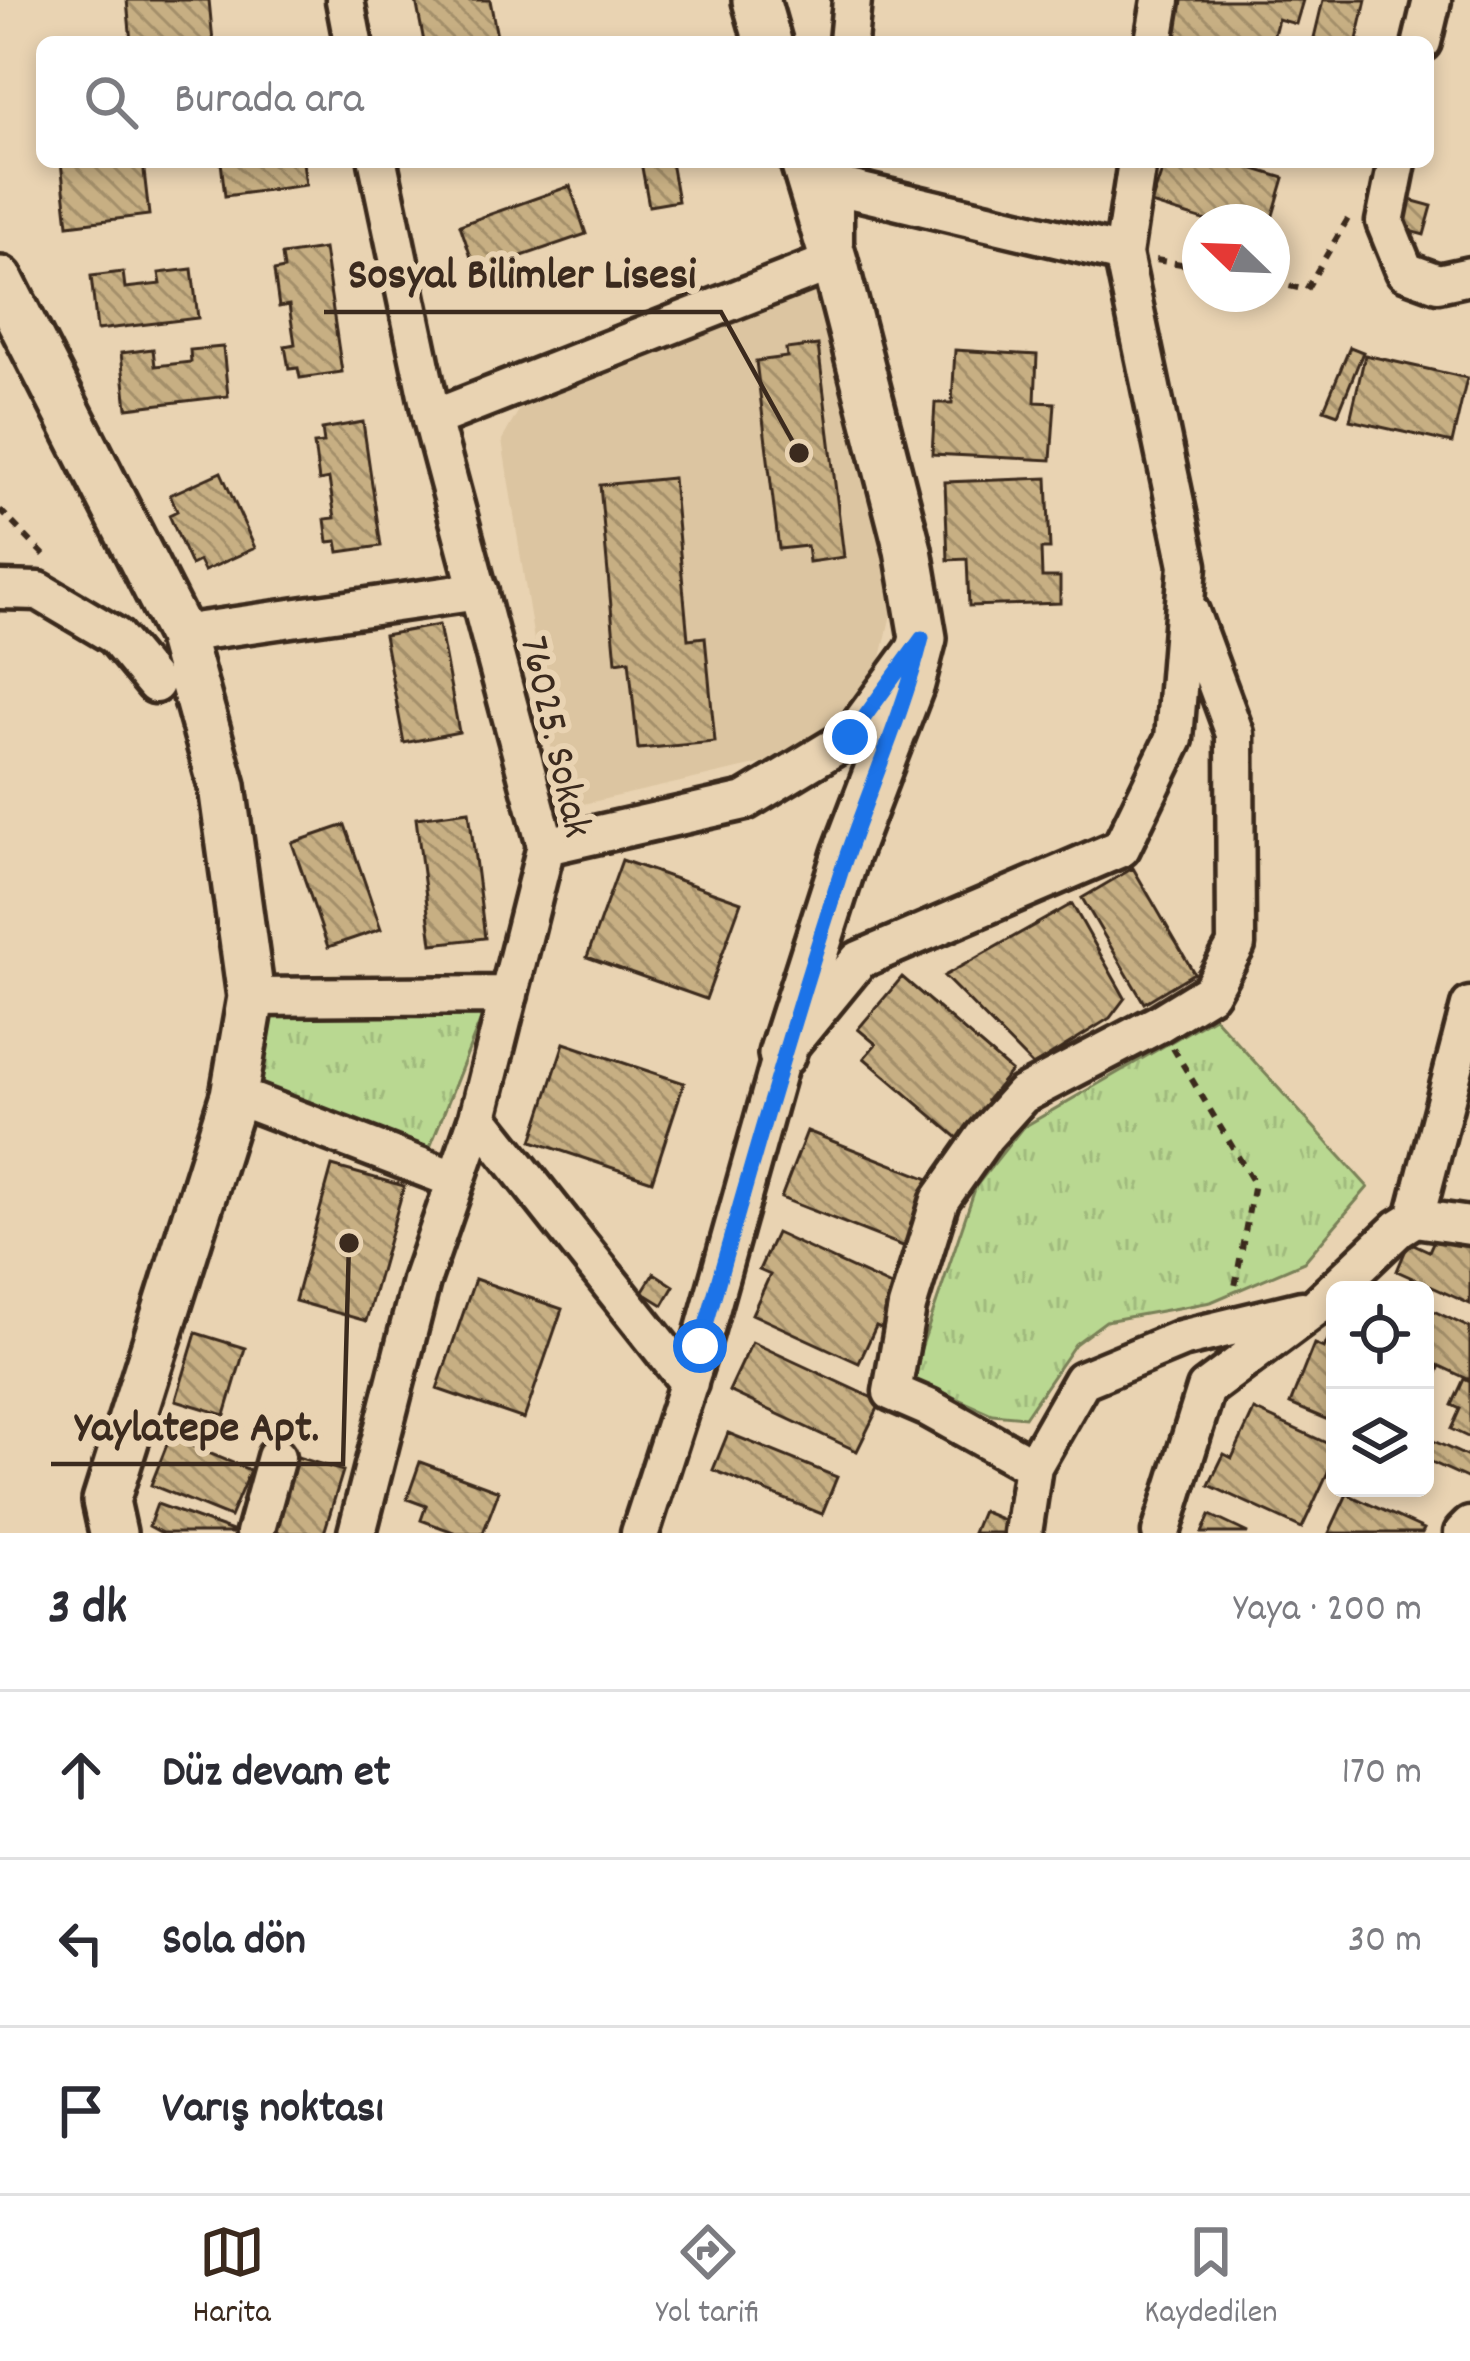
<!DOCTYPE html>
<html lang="tr">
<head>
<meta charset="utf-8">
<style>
	:root { --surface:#fff; --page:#f7f7f7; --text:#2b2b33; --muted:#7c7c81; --line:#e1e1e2; --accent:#3b2a1e }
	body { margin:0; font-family:Dekko,sans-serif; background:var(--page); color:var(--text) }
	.controls { position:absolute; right:36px; bottom:36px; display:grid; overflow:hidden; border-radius:18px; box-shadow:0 6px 18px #0003 }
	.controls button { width:108px; height:108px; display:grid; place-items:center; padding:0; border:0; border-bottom:3px solid var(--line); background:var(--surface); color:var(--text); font:60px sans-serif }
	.compass { position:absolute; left:1182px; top:204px; width:108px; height:108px; border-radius:50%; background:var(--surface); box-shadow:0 6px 18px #0003; rotate:293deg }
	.stop { position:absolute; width:36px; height:36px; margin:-27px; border:9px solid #1a73e8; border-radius:50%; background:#fff }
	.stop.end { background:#1a73e8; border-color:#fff; box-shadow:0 3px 12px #0008 }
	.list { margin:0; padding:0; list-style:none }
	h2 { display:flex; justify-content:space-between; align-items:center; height:156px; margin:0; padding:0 48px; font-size:51px }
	h2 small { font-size:39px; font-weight:400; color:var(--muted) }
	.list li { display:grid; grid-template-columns:78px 1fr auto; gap:36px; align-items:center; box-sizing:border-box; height:168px; padding:0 48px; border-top:3px solid var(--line) }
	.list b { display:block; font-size:45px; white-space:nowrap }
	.list em { font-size:39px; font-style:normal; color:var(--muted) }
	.icon { flex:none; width:66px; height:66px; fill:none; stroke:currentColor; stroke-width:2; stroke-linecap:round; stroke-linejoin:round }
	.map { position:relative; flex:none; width:1470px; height:1533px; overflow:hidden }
	.search { position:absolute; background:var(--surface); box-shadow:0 6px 18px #0003; left:36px; right:36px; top:36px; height:132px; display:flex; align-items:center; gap:30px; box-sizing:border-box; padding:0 42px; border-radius:18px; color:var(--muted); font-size:45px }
	.sheet { height:660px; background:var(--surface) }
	nav { display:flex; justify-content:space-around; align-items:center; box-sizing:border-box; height:168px; border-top:3px solid var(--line); background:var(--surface); font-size:33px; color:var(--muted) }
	nav a { display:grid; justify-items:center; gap:6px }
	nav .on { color:var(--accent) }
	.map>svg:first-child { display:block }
	.built { fill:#dcc5a1 }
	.grass { fill:url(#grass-tufts); stroke:#7a8158; stroke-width:3 }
	.building { fill:url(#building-back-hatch); stroke:#3b2a1e; stroke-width:3 }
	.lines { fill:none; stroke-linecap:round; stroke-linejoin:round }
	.minor-casing { stroke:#3b2a1e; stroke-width:45 }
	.tertiary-casing { stroke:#3b2a1e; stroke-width:54 }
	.path { stroke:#3b2a1e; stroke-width:6; stroke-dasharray:9 9; stroke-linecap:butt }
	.minor { stroke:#e9d3b2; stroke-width:36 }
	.tertiary { stroke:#e9d3b2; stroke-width:45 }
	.route { stroke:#1a73e8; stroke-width:15 }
	.labels { text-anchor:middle; stroke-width:12; stroke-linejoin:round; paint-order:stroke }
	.street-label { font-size:42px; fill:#3b2a1e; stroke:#e9d3b2 }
	.leader { fill:none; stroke:#3b2a1e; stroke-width:4.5 }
	.callout-dot { fill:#3b2a1e; stroke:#e9d3b2; stroke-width:4.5 }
	.callout-label { font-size:45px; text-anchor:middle; font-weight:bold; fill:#3b2a1e; stroke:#e9d3b2; stroke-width:12; stroke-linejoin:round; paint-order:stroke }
</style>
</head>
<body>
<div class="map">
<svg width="1470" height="1533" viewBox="0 0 1470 1533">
	<defs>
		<pattern id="grass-tufts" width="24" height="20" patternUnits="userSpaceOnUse" patternTransform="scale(3)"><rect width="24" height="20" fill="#b9d891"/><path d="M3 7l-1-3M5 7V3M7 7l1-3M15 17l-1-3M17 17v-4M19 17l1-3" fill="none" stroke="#a0ba7d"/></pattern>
		<pattern id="building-back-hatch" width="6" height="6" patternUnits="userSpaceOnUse" patternTransform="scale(3)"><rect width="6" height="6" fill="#c7af83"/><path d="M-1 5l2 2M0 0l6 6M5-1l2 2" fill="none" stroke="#a38f6b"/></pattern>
	</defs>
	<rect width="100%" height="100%" fill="#e9d3b2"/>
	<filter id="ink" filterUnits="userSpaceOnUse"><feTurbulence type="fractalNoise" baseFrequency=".00833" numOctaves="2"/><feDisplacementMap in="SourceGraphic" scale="24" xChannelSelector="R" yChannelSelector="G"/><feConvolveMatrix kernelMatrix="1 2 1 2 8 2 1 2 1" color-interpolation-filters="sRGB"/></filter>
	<g filter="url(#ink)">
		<path class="built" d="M808 281 846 299 902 566 881 658 835 721 783 759 561 809 502 440 527 396Z"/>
		<path class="grass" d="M262 1012 483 1014 427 1155 252 1084Z
			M1214 1017 1368 1187 1304 1262 1211 1302 1106 1321 1075 1344 1025 1417 992 1414 911 1378 976 1186 1022 1128Z"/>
		<path class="building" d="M127 0H209L213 42H131Z
			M416 0H490L498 42H424Z
			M1181 0H1303L1296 24 1278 19 1272 42H1173Z
			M1323 0H1366L1357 40 1364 42H1313Z
			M61 162H143L149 215 68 225Z
			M221 162H303L306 185 225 196Z
			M641 162H671L678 201 649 206Z
			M1165 162H1232L1284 178 1271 222H1210L1151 204Z
			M570 186 586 234 476 272 460 225Z
			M1406 199 1432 206 1424 235 1398 228Z
			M324 249 342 372 300 378 298 368 289 369 285 346 295 344 289 305 279 307 274 271 284 269 282 255Z
			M192 269 198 318 97 330 91 276 123 272 125 288 161 284 159 273Z
			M818 345 844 557 809 562 807 546 779 549 756 361 787 357 786 349Z
			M223 347 228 396 127 408 121 353 153 349 155 366 191 362 190 350Z
			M1350 347 1363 352 1338 414 1324 409Z
			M955 350 1037 355 1035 402 1055 403 1051 460 932 454 935 403H952Z
			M1365 355 1467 378 1452 443 1350 420Z
			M363 422 381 546 339 552 337 541 328 542 325 519 335 518 329 479 319 481 314 444 324 443 322 429Z
			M221 472 255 548 204 571 199 561 191 565 169 515 177 511 170 495Z
			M673 478 688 639 705 637 715 742 638 749 629 660 616 662 600 485Z
			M1047 478 1050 549H1041L1042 577H1060V603L969 606 967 559 948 560 945 482Z
			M439 625 459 732 404 743 384 635Z
			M469 811 485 938 432 944 416 818Z
			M345 825 381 929 328 947 292 843Z
			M622 860 741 902 706 999 587 957Z
			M1133 868 1194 973 1144 1003 1082 898Z
			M1072 904 1125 998 1110 1018 1033 1066 944 976Z
			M902 977 1011 1071 987 1100 998 1109 967 1146 864 1058 876 1044 858 1029Z
			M564 1043 684 1083 652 1181 532 1141Z
			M807 1131 934 1181 908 1248 781 1198Z
			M332 1166 404 1186 366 1321 295 1301Z
			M1440 1227 1470 1240V1304L1397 1271 1409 1242 1429 1251Z
			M776 1233 904 1292 886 1330 876 1326 859 1363 752 1314 770 1275 759 1270Z
			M654 1273 674 1286 663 1305 642 1292Z
			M475 1279 562 1309 524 1419 437 1389Z
			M1425 1307 1470 1328V1380L1425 1359Z
			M1334 1326H1335V1423L1290 1404 1314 1344 1324 1348Z
			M196 1333 245 1348 225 1415 176 1400Z
			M752 1342 881 1402 857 1451 729 1391Z
			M1425 1363 1439 1368 1425 1403Z
			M1464 1379 1470 1382V1438L1451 1429 1460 1409 1452 1405Z
			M1254 1410 1335 1447V1457L1302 1528 1209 1485 1224 1454 1232 1458Z
			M728 1433 837 1477 822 1514 713 1470Z
			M170 1437 250 1470 230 1517 151 1485Z
			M1425 1437 1470 1458 1469 1479 1425 1459Z
			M294 1456 343 1471 324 1533H270Z
			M420 1462 499 1491 483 1533H456L421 1520 426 1506 407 1499Z
			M1347 1494 1424 1529 1422 1533H1329Z
			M157 1504 238 1533H162L149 1526Z
			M982 1511 1018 1526 1015 1533H973Z
			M1210 1515 1248 1533H1202Z"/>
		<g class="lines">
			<g class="minor-casing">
				<path id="minor" d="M345 0 353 42
					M848 42 852 0
					M1154 42 1161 0
					M1422 42 1432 0
					M1397 162 1385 222 1405 271 1438 283 1470 276
					M832 185 1123 254
					M432 419 834 261V162
					M0 590 39 591 115 636 155 684
					M180 634 479 591
					M546 846 745 801 851 737 914 651
					M251 997 509 995
					M234 1095 456 1180
					M478 1117 689 1383
					M1415 1218 1470 1006
					M1033 1466 929 1408 892 1392 907 1307 940 1200 985 1136 1022 1095 1158 1024 1210 992 1236 945 1235 734 1190 612
					M255 1533 276 1457
					M357 1533 421 1281 478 1117 546 846 432 419 378 162
					M640 1533 700 1347 782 1054 859 960 1121 848 1174 739 1188 565 1123 254 1137 162
					M1023 1533 1033 1466 1082 1380 1181 1339 1302 1310
					M1161 1533 1206 1389 1316 1307 1399 1228 1415 1218 1470 1226
					M1463 1533 1470 1526"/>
			</g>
			<g class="tertiary-casing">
				<path id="tertiary" d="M756 0 768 42
					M0 280 180 634 222 786 251 997 234 1095 106 1501 113 1533
					M782 1054 846 854 911 684 923 638 908 550 834 261 804 162"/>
			</g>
			<path class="path" d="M1156 260 1200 267
				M1272 282 1306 290 1349 217 1354 216
				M0 510 48 559
				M1173 1048 1254 1183 1234 1292"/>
			<use href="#minor" class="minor"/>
			<use href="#tertiary" class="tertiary"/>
		</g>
	</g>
	<g class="lines" filter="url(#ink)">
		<path class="route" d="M700 1346C745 1187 790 1029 841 872 867 793 902 718 922 638L850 737"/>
	</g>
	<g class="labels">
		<g class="street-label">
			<text transform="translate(559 736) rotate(77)" y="15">76025. Sokak</text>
		</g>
	</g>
	<path class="leader" d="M799 453L721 312H324M349 1243L343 1464H51"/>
	<g class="callout-dot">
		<circle cx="799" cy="453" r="12"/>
		<circle cx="349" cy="1243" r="12"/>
	</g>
	<g class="callout-label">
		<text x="522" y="287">Sosyal Bilimler Lisesi</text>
		<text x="197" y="1440">Yaylatepe Apt.</text>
	</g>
</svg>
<div class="controls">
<button><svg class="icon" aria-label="locate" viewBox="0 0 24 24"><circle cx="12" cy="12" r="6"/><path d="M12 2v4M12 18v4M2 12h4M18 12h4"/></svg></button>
<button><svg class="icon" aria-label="layers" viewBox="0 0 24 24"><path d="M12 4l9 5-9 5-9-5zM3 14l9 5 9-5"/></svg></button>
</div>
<svg class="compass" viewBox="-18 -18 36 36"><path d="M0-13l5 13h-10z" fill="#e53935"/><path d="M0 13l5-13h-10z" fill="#7c7c81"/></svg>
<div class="stop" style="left:700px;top:1346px"></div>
<div class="stop end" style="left:850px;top:737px"></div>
<div class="search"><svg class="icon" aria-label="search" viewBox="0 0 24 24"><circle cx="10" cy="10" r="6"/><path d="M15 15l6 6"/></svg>Burada ara</div>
</div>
<section class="sheet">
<h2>3 dk<small>Yaya · 200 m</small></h2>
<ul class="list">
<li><svg class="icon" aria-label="ahead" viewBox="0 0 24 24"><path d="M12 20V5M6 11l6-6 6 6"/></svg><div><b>Düz devam et</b></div><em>170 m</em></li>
<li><svg class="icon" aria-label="left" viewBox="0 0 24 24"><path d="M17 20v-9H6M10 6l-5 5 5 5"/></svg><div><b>Sola dön</b></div><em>30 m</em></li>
<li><svg class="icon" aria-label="arrive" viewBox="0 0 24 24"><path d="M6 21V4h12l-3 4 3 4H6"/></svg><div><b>Varış noktası</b></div></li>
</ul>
</section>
<nav>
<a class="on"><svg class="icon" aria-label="map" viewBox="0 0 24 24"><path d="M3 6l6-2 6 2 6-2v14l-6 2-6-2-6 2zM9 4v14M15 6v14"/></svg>Harita</a>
<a><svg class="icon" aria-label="directions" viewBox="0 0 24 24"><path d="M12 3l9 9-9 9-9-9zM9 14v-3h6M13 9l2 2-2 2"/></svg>Yol tarifi</a>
<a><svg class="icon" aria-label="saved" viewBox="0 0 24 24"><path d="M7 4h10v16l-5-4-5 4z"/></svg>Kaydedilen</a>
</nav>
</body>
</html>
